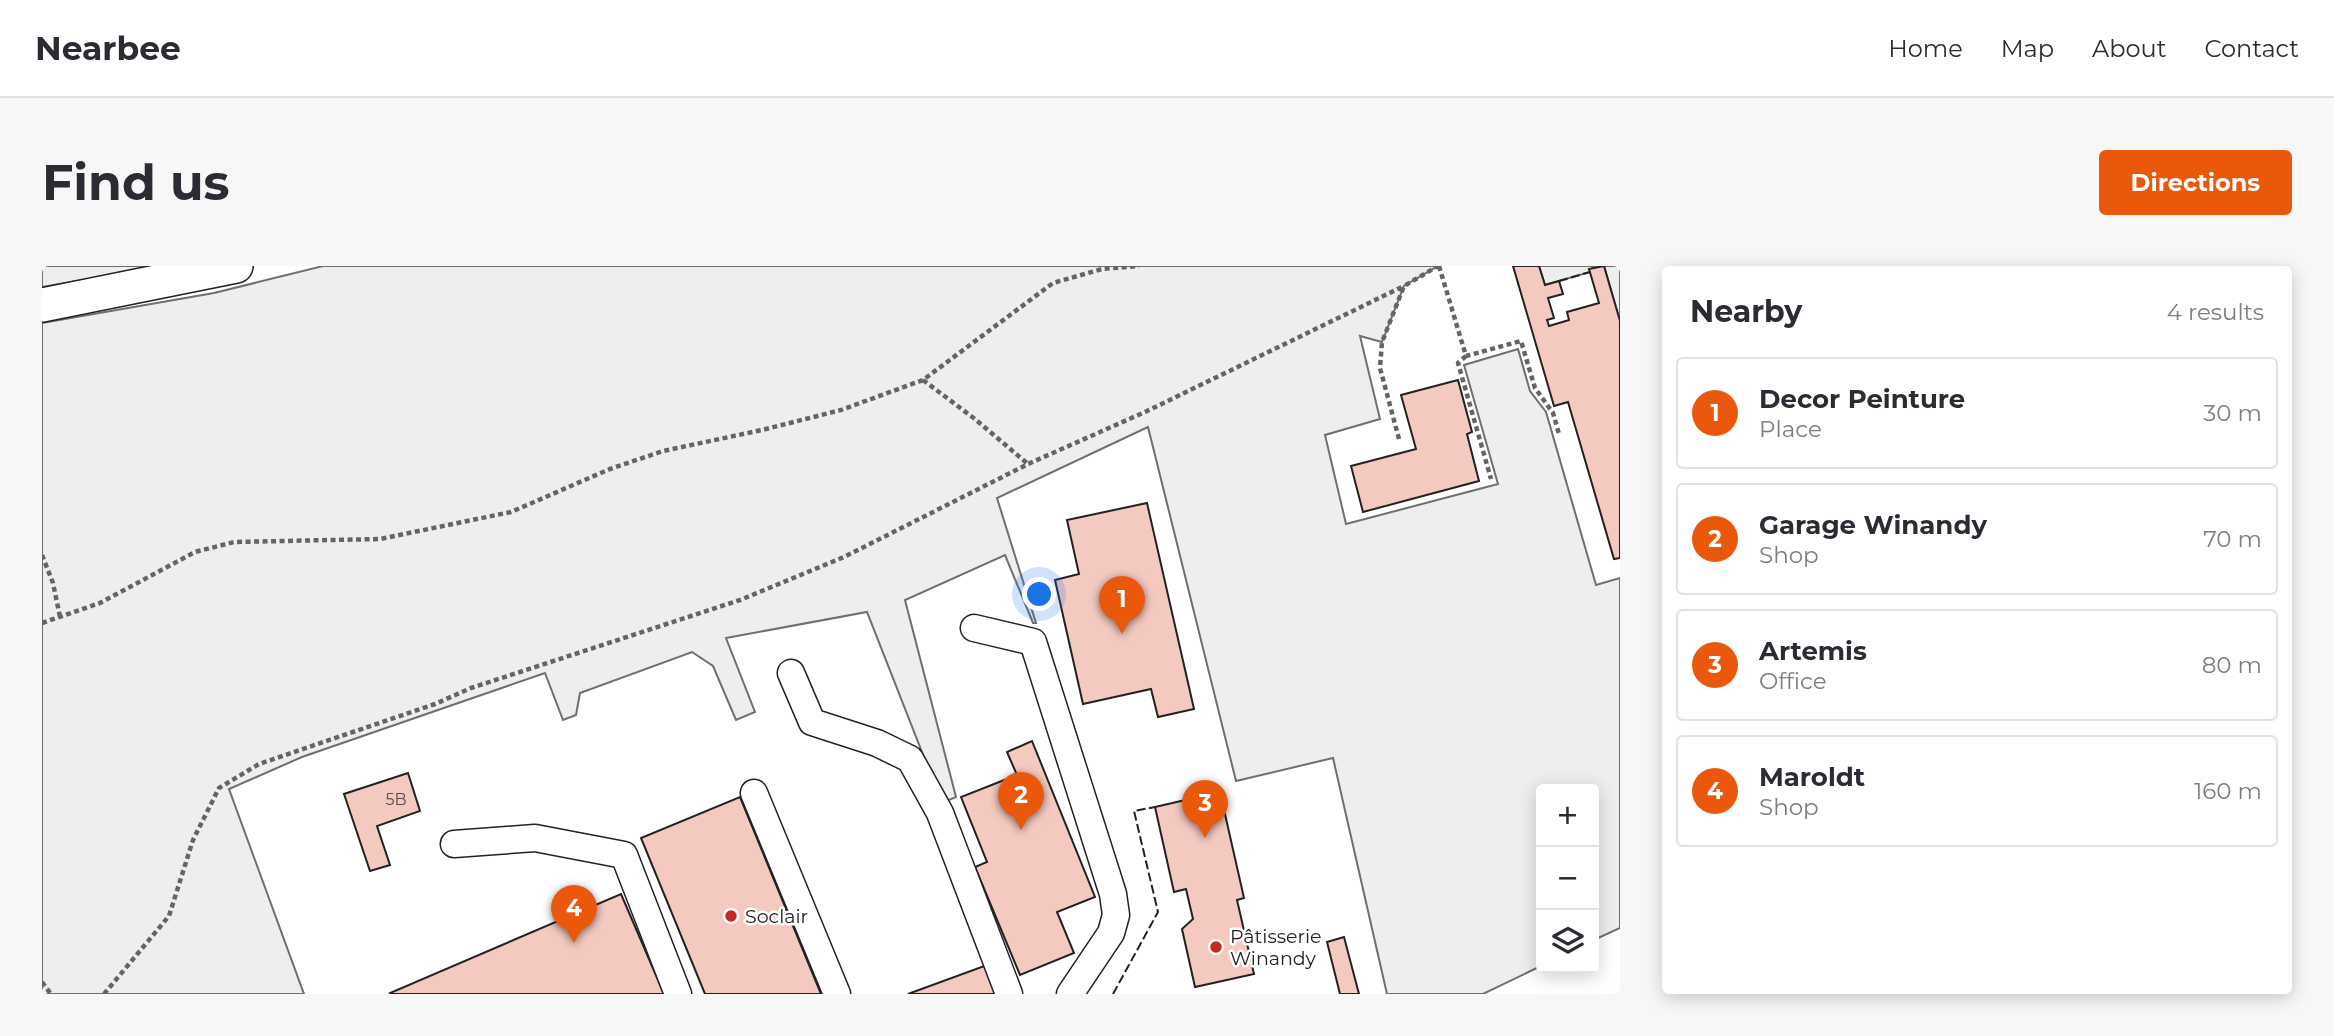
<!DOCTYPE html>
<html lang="en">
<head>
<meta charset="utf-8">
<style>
	:root { --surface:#fff; --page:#f7f7f7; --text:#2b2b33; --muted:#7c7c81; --line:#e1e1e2; --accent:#ea580c }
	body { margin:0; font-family:Montserrat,sans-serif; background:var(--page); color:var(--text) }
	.controls { position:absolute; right:21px; bottom:21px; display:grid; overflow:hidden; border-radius:7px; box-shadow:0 4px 18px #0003 }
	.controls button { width:63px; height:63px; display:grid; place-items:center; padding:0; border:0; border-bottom:2px solid var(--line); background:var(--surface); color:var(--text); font:35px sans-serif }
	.you { position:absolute; left:998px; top:329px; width:24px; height:24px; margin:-18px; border:5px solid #fff; border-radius:50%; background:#1a73e8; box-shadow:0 0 0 10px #1a73e833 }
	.badge { display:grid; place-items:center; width:46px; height:46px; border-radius:50%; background:var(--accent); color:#fff; font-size:23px; font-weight:700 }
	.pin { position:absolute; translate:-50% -58px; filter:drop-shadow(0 2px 4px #0008) }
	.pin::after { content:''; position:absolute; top:37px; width:24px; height:21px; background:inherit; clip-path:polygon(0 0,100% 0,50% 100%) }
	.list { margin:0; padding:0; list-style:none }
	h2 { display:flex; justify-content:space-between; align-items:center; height:91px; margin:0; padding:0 28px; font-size:30px }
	h2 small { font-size:23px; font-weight:400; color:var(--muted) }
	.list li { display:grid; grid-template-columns:46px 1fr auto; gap:21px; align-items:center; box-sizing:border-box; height:112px; margin:0 14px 14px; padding:0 14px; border:2px solid var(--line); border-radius:7px }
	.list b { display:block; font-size:26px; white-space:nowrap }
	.list p { margin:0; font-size:23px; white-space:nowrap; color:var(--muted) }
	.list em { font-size:23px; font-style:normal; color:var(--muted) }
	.icon { flex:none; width:38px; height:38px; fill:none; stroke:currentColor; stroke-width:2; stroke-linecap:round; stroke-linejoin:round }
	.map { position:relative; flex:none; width:1578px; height:728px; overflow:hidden; border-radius:7px }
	header { display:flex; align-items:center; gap:42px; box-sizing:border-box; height:98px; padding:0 35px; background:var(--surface); border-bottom:2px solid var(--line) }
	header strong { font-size:33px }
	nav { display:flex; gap:38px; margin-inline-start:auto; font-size:24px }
	.intro { display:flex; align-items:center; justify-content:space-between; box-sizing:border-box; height:168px; padding:0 42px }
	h1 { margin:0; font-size:49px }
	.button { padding:18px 32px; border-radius:7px; background:var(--accent); color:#fff; font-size:24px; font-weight:700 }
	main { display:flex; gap:42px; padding:0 42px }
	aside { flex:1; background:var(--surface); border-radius:7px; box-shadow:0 4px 18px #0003 }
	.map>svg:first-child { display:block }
	.green { fill:#eee; stroke:#6f6f6f; stroke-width:2 }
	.building { fill:#f3c9c0; stroke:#222; stroke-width:2 }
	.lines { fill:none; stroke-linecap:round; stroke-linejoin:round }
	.minor-casing { stroke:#222; stroke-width:29 }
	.major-casing { stroke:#222; stroke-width:36 }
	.path { stroke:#646464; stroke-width:4.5; stroke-dasharray:5 3.5; stroke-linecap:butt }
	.minor { stroke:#fff; stroke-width:26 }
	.major { stroke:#fff; stroke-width:33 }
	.fence { stroke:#222; stroke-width:2; stroke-dasharray:9 3.5; stroke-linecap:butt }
	.poi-dot { fill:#c62828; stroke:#fff; stroke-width:2.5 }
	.labels { text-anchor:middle; stroke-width:5; stroke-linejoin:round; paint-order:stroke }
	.number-label { font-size:16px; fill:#564c4a }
	.poi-label { font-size:19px; fill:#222; stroke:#fff; text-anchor:start }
</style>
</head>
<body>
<header>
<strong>Nearbee</strong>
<nav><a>Home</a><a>Map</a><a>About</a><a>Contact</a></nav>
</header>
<div class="intro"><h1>Find us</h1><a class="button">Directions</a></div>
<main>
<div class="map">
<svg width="1578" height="728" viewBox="0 0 1578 728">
	<rect width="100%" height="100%" fill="#fff"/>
	<path class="green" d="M0 0H122L0 21Z
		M281 0H1396L1362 20 1340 76 1318 70 1338 153 1283 169 1304 258 1456 218 1422 99 1476 83 1488 125 1504 146 1554 319 1578 312V662L1552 674V523H1499V700L1441 728H1345L1291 492 1194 515 1106 161 955 232 994 357H991L963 289 863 334 914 531 900 537 825 346 684 372 713 446 694 454 671 400 650 386 538 427 534 449 521 454 503 407 260 491 187 523 262 728H0V57L172 27Z
		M1497 0H1557L1548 3V6L1503 19Z
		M1562 0H1578V55Z"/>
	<path class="building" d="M1471 0H1497L1503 19 1517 15 1521 28 1506 32 1512 52 1505 54 1507 60 1527 54 1525 46 1557 37 1547 3 1562 0 1578 55V292L1572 293 1526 136 1512 140Z
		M1416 114 1430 166 1425 168 1437 215 1321 246 1309 200 1374 183 1359 129Z
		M1105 237 1152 443 1116 451 1109 423 1041 438 1013 314 1037 308 1025 254Z
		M990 475 1053 631 1015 646 1032 687 978 709 933 601 945 596 919 531 975 509 965 486Z
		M366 507 378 545 335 560 348 599 328 605 302 528Z
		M1178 526 1202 632 1195 634 1212 708 1153 721 1140 663 1151 653 1144 623 1132 626 1113 541Z
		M698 531 779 728H663L599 572Z
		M579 628 622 728H349L348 727Z
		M1302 671 1317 728H1298L1285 676Z
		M945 699 956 728H866Z"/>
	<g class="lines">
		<g class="minor-casing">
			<path id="minor" d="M932 362 991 376 1071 628 1074 649 1069 667 1028 728
				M749 407 770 456 835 477 868 493 898 547 967 728
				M712 527 795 728
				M412 578 493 572 582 589 636 728"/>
		</g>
		<g class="major-casing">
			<path id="major" d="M0 39 194 0"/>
		</g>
		<path class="path" d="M1397 0 1424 90 1479 75 1493 122 1511 147 1517 168
			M1424 90 1416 97 1449 213
			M881 114 933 153 986 198
			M1357 173 1338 102 1340 76 1362 20 1396 0
			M0 289 11 317 18 351
			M0 357 58 337 153 286 192 276 338 273 469 246 568 203 621 185 720 164 799 144 881 114 1011 17 1060 3 1097 0
			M0 716 9 728
			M62 728 127 650 151 574 177 522 217 498 393 438 429 422 698 334 802 291 986 198 1103 146 1362 20"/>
		<use href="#minor" class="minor"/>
		<use href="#major" class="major"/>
		<path class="fence" d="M1517 15 1548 6
			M1071 728 1116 646 1092 545 1113 541"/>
	</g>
	<g class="poi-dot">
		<circle cx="689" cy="650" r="7"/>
		<circle cx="1174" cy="681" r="7"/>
	</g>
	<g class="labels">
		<g class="number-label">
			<text x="354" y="539">5B</text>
		</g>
		<g class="poi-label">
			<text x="703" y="657">Soclair</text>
			<text x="1188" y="677">Pâtisserie<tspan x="1188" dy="22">Winandy</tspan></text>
		</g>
	</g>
</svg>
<div class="controls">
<button>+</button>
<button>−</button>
<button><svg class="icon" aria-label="layers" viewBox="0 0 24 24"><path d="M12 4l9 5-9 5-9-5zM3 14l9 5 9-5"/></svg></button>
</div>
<div class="you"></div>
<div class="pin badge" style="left:1080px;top:368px">1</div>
<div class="pin badge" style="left:979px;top:564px">2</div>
<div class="pin badge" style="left:1163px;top:572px">3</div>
<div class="pin badge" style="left:532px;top:677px">4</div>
</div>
<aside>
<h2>Nearby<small>4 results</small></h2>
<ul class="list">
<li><span class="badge">1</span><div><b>Decor Peinture</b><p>Place</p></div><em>30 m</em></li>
<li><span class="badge">2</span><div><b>Garage Winandy</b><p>Shop</p></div><em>70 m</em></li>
<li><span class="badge">3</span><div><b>Artemis</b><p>Office</p></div><em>80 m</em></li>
<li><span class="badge">4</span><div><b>Maroldt</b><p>Shop</p></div><em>160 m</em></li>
</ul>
</aside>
</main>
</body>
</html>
